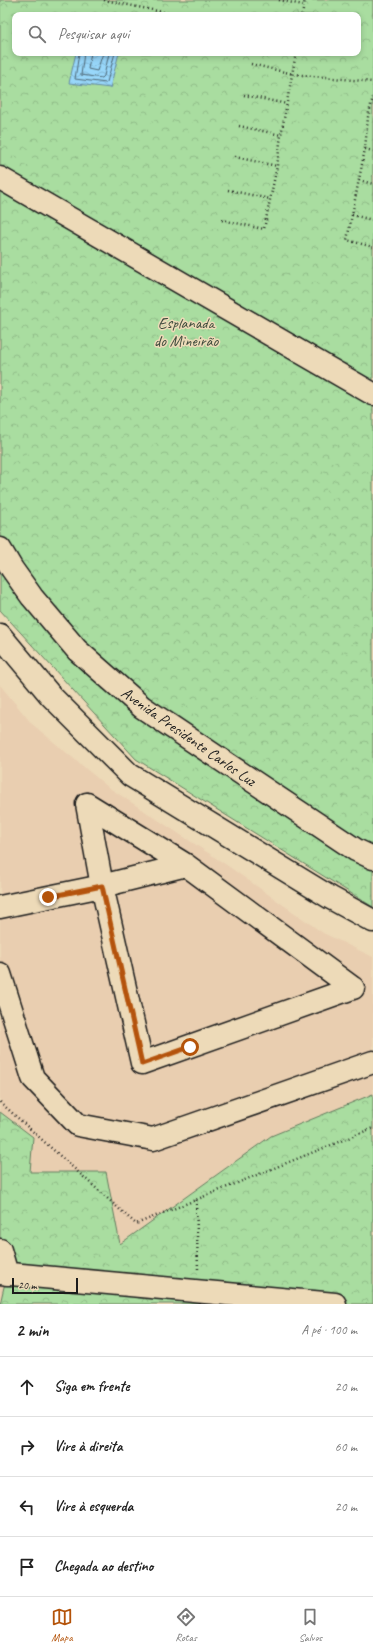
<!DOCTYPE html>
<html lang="pt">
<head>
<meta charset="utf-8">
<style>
	:root { --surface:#fff; --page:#f2f2f2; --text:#222; --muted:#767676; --line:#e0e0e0; --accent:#b45309 }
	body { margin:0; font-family:Caveat,sans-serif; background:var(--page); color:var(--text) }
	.scale { position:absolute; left:12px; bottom:10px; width:66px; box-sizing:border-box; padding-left:4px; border:2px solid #1c1c1c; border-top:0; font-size:11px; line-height:14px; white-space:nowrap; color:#1c1c1c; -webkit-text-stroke:3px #eddab8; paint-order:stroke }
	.stop { position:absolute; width:12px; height:12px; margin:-9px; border:3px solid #b45309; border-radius:50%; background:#fff }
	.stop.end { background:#b45309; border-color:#fff; box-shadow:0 1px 4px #0008 }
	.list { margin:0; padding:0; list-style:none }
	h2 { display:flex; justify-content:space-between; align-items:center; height:52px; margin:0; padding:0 16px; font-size:17px }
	h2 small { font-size:13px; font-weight:400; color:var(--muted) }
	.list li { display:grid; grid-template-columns:26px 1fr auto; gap:12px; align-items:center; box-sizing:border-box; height:60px; padding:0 16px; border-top:1px solid var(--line) }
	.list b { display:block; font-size:15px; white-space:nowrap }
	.list em { font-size:13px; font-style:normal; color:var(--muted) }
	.icon { flex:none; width:22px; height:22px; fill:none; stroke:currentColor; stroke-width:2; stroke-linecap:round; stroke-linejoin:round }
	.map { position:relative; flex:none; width:373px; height:1304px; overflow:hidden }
	.search { position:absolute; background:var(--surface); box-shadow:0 2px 6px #0003; left:12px; right:12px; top:12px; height:44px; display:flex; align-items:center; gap:10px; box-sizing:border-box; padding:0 14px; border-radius:8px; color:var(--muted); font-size:15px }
	.sheet { height:292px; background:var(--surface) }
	nav { display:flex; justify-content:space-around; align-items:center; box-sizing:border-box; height:56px; border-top:1px solid var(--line); background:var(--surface); font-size:11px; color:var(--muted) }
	nav a { display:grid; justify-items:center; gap:2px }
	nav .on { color:var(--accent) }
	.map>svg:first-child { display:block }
	.built { fill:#e9ceb0 }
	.forest { fill:url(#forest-crowns); stroke:#627c5e; fill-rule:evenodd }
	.water { fill:url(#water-waves); stroke:#668ca1 }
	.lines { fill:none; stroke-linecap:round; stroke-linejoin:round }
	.shore { stroke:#4e6775; stroke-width:1 }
	.minor-casing { stroke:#1c1c1c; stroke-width:25 }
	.major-casing { stroke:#1c1c1c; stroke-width:25 }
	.path { stroke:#1c1c1c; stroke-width:2.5; stroke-dasharray:1 3; stroke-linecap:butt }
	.minor { stroke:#eddab8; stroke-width:22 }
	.major { stroke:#eddab8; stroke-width:22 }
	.route { stroke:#b45309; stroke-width:5 }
	.labels { text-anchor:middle; stroke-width:3; stroke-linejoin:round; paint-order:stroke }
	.park-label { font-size:16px; fill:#3f4c3d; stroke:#eddab8 }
	.street-label { font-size:16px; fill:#1c1c1c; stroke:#eddab8 }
</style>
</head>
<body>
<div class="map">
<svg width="373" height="1304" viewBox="0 0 373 1304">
	<defs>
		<pattern id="forest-crowns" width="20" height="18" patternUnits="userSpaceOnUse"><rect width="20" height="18" fill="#a9dda0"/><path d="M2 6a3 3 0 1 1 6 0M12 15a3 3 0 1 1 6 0" fill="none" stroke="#91bd89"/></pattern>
		<pattern id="water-waves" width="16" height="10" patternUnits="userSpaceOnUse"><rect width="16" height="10" fill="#98d7fa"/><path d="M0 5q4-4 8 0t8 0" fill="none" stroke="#82b8d6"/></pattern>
	</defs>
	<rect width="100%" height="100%" fill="#eddab8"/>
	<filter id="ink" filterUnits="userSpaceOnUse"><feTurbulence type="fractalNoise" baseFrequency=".025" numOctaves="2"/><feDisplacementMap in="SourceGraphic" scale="8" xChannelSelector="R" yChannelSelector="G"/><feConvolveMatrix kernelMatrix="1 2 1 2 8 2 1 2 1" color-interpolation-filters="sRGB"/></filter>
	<g filter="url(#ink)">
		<path class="built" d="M0 685 32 724 108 787 228 866 323 933 373 957V1304H0Z"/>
		<path class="forest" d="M0 0H373V907L136 759 0 610ZM15 15H358V53H15Z
			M373 1094V1304H0L7 1274 0 1250V1112L33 1137 30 1172H106L120 1244 271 1136Z"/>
		<path class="water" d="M76 53H119L110 88 69 83Z"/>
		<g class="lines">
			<path class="shore" d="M79 53 75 79 106 83 107 82 115 53
				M84 53 81 75 102 78 104 76 109 53
				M91 53 88 69 97 71 103 53"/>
			<g class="minor-casing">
				<path id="minor" d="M0 178 373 394
					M87 804 102 886 142 1063 353 988
					M87 804 186 865 353 988
					M0 907 102 886 186 865
					M0 974 33 1078 78 1125 153 1139 373 1062
					M0 1250 7 1274
					M0 1273 335 1304"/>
			</g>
			<g class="major-casing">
				<path id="major" d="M0 549 12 569 32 597 77 650 142 707 356 850 373 858
					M0 635 51 696 130 775 331 898 373 921"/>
			</g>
			<path class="path" d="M104 0 177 15
				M279 0 303 5
				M302 15 305 0
				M251 64 293 74 373 82
				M244 95 287 104
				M373 97 368 117 365 149 347 240 373 247
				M239 126 281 135
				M365 149 373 151
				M235 157 277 166
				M359 180 373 184
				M228 190 270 199
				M352 215 373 220
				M222 220 264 229 277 166 281 135 296 53
				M0 1102 136 1224 373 1128
				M196 1200 198 1269"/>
			<use href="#minor" class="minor"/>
			<use href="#major" class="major"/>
		</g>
	</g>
	<g class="lines" filter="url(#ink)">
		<path class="route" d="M48 897 102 886 142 1064 190 1047"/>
	</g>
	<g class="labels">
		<g class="park-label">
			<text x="186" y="328">Esplanada<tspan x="186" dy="18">do Mineirão</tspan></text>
		</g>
		<g class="street-label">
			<text transform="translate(189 736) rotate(35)" y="6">Avenida Presidente Carlos Luz</text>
		</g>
	</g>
</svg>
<div class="scale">20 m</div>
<div class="stop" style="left:190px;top:1047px"></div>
<div class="stop end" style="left:48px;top:897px"></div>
<div class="search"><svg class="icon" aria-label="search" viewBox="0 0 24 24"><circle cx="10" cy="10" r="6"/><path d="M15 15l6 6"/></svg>Pesquisar aqui</div>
</div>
<section class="sheet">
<h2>2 min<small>A pé · 100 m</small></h2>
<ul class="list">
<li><svg class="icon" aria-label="ahead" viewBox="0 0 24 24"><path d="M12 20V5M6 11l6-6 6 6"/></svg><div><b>Siga em frente</b></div><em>20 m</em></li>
<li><svg class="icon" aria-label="right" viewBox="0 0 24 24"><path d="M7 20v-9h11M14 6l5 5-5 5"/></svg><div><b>Vire à direita</b></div><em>60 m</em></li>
<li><svg class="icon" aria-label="left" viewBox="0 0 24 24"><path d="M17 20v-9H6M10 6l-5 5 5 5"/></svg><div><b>Vire à esquerda</b></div><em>20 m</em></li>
<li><svg class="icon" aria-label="arrive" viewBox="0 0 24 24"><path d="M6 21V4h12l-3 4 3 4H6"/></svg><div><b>Chegada ao destino</b></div></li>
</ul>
</section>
<nav>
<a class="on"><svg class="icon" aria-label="map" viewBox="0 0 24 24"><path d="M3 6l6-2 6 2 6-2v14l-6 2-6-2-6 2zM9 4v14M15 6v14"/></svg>Mapa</a>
<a><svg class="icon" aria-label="directions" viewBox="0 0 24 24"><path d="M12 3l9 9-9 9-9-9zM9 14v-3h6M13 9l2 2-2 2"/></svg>Rotas</a>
<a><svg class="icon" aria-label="saved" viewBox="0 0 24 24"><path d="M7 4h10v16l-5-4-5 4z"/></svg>Salvos</a>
</nav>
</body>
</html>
